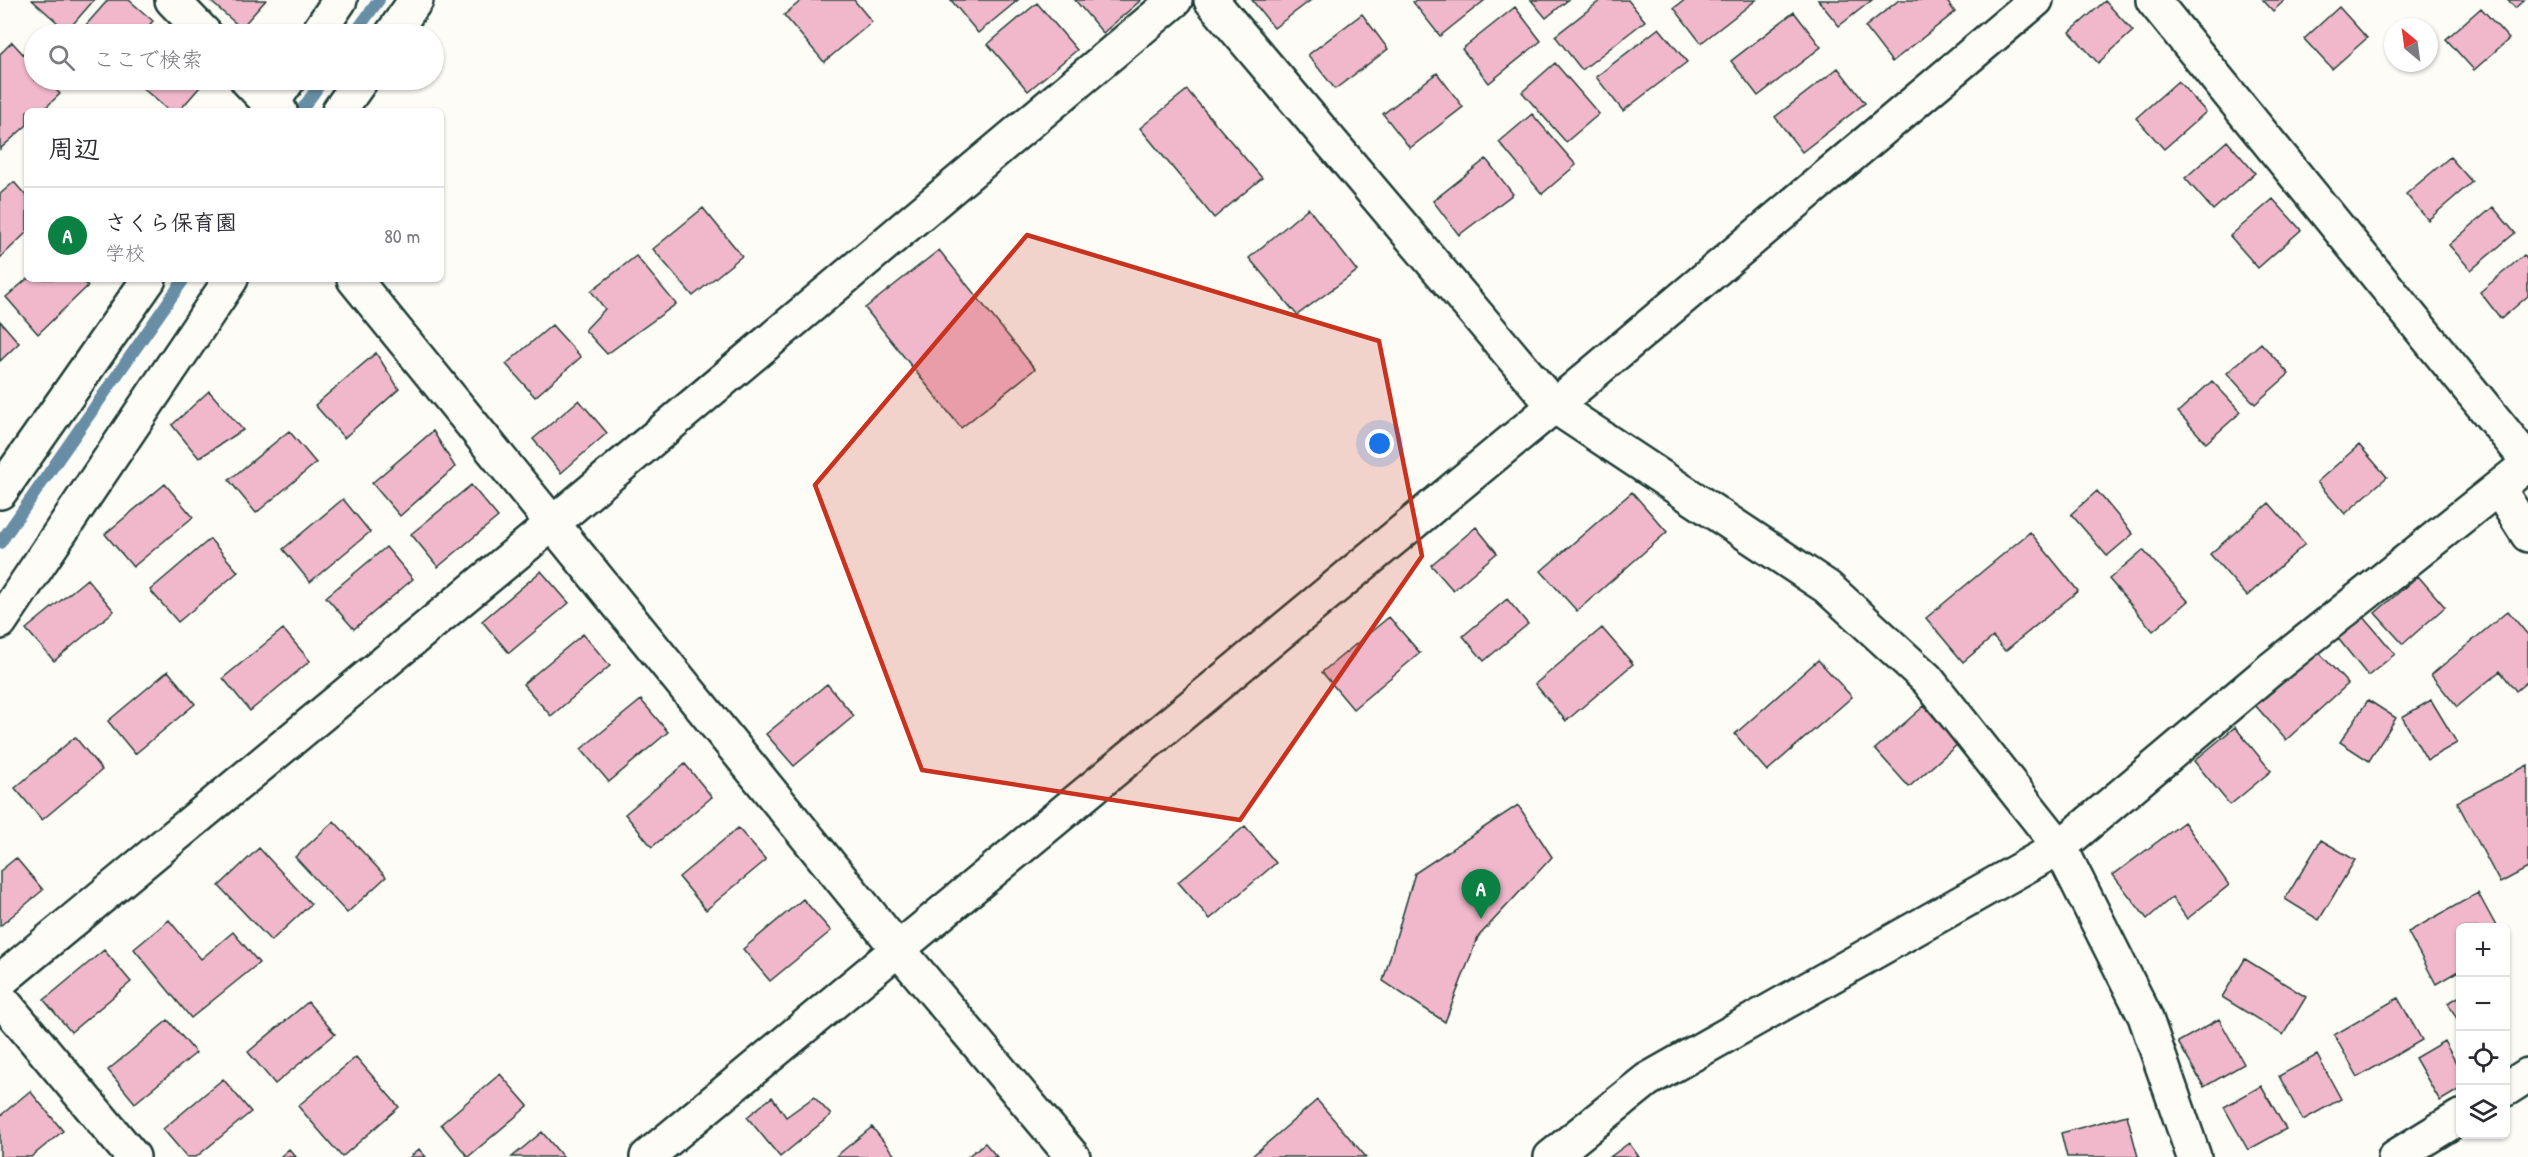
<!DOCTYPE html>
<html lang="ja">
<head>
<meta charset="utf-8">
<style>
	:root { --surface:#fff; --page:#f7f7f7; --text:#2b2b33; --muted:#7c7c81; --line:#e1e1e2; --accent:#0b8043 }
	body { margin:0; font-family:"Patrick Hand","Klee One",sans-serif; background:var(--page); color:var(--text) }
	.controls { position:absolute; right:18px; bottom:18px; display:grid; overflow:hidden; border-radius:9px; box-shadow:0 2px 4px #0004 }
	.controls button { width:54px; height:54px; display:grid; place-items:center; padding:0; border:0; border-bottom:2px solid var(--line); background:var(--surface); color:var(--text); font:30px sans-serif }
	.compass { position:absolute; left:2384px; top:18px; width:54px; height:54px; border-radius:50%; background:var(--surface); box-shadow:0 2px 4px #0004; rotate:331deg }
	.you { position:absolute; left:1380px; top:444px; width:21px; height:21px; margin:-15px; border:4px solid #fff; border-radius:50%; background:#1a73e8; box-shadow:0 0 0 9px #1a73e833 }
	.badge { display:grid; place-items:center; width:39px; height:39px; border-radius:50%; background:var(--accent); color:#fff; font-size:20px; font-weight:700 }
	.pin { position:absolute; translate:-50% -50px; filter:drop-shadow(0 2px 3px #0008) }
	.pin::after { content:''; position:absolute; top:32px; width:21px; height:18px; background:inherit; clip-path:polygon(0 0,100% 0,50% 100%) }
	.list { margin:0; padding:0; list-style:none }
	h2 { display:flex; justify-content:space-between; align-items:center; height:78px; margin:0; padding:0 24px; font-size:26px }
	h2 small { font-size:20px; font-weight:400; color:var(--muted) }
	.list li { display:grid; grid-template-columns:39px 1fr auto; gap:18px; align-items:center; box-sizing:border-box; height:96px; padding:0 24px; border-top:2px solid var(--line) }
	.list b { display:block; font-size:22px; white-space:nowrap }
	.list p { margin:0; font-size:20px; white-space:nowrap; color:var(--muted) }
	.list em { font-size:20px; font-style:normal; color:var(--muted) }
	.icon { flex:none; width:33px; height:33px; fill:none; stroke:currentColor; stroke-width:2; stroke-linecap:round; stroke-linejoin:round }
	.map { position:relative; flex:none; width:2528px; height:1157px; overflow:hidden }
	.search { position:absolute; background:var(--surface); box-shadow:0 2px 4px #0004; left:24px; top:24px; width:420px; height:66px; display:flex; align-items:center; gap:15px; box-sizing:border-box; padding:0 21px; border-radius:33px; color:var(--muted); font-size:22px }
	.panel { position:absolute; background:var(--surface); box-shadow:0 2px 4px #0004; left:24px; top:108px; width:420px; height:174px; border-radius:9px }
	.map>svg:first-child { display:block }
	.lines { fill:none; stroke-linecap:round; stroke-linejoin:round }
	.stream { stroke:#688ea6; stroke-width:12 }
	.building { fill:#f1b8cc; stroke:#1f3d34; stroke-width:1.5 }
	.minor-casing { stroke:#1f3d34; stroke-width:38 }
	.minor { stroke:#fdfcf7; stroke-width:33 }
	.marked { fill:#c8321e; fill-opacity:0.2; stroke:#c8321e; stroke-width:4.5; stroke-linejoin:round }
</style>
</head>
<body>
<div class="map">
<svg width="2528" height="1157" viewBox="0 0 2528 1157">
	<rect width="100%" height="100%" fill="#fdfcf7"/>
	<filter id="ink" filterUnits="userSpaceOnUse"><feTurbulence type="fractalNoise" baseFrequency=".0167" numOctaves="2"/><feDisplacementMap in="SourceGraphic" scale="12" xChannelSelector="R" yChannelSelector="G"/><feConvolveMatrix kernelMatrix="1 2 1 2 8 2 1 2 1" color-interpolation-filters="sRGB"/></filter>
	<g filter="url(#ink)">
		<g class="lines">
			<path class="stream" d="M354 34 379 0
				M301 111 323 80
				M0 543 184 279"/>
		</g>
		<path class="building" d="M32 0H94L67 31Z
			M108 0H129L153 21 141 34H78Z
			M209 0H266L241 28Z
			M802 0H854L872 22 824 62 784 15Z
			M951 0H1018L978 33Z
			M1075 0H1141L1103 33Z
			M1252 0H1311L1274 28Z
			M1416 0H1485L1440 36 1413 2Z
			M1531 0H1568L1546 18Z
			M1601 0H1628L1645 21 1582 70 1555 36Z
			M1685 0H1756L1701 43 1674 8Z
			M1818 0H1872L1839 26Z
			M1899 0H1946L1955 12 1892 62 1865 27Z
			M2263 0H2285L2273 11Z
			M2508 0H2524L2515 8Z
			M2105 1 2133 31 2098 63 2070 32Z
			M1037 3 1077 50 1028 91 988 44Z
			M1515 7 1541 41 1489 83 1462 49Z
			M2339 7 2367 38 2332 69 2304 39Z
			M2481 8 2509 39 2474 70 2446 39Z
			M1794 12 1821 47 1758 96 1731 61Z
			M1362 14 1388 49 1335 89 1308 55Z
			M1659 28 1687 62 1623 111 1596 77Z
			M12 42 34 66V80H47L60 94 42 111H27V125L0 149V54Z
			M1555 63 1599 114 1566 142 1522 92Z
			M1838 68 1865 103 1802 152 1775 117Z
			M1437 73 1463 107 1410 148 1383 114Z
			M142 80H206L179 111H169L138 84Z
			M2178 81 2206 112 2164 149 2136 118Z
			M1187 90 1262 178 1214 218 1140 128Z
			M1532 114 1576 165 1542 194 1499 142Z
			M2227 141 2255 173 2213 210 2185 178Z
			M2450 157 2472 182 2428 220 2406 194Z
			M1486 159 1513 194 1459 235 1433 201Z
			M14 182 27 197V232L0 258V194Z
			M2273 199 2301 230 2258 268 2230 236Z
			M2493 207 2515 233 2471 270 2449 245Z
			M703 208 742 256 693 296 653 249Z
			M1308 208 1357 271 1297 315 1249 258Z
			M939 250 1035 369 961 428 865 308Z
			M2524 255 2528 261V296L2501 319 2480 292Z
			M636 256 676 304 607 354 585 330 605 309 591 291Z
			M27 279H82L88 286 38 334 6 297Z
			M0 321 19 343 0 361Z
			M552 325 581 357 535 397 506 364Z
			M2261 343 2289 374 2255 404 2227 373Z
			M376 353 399 389 344 438 315 405Z
			M2212 381 2241 412 2206 443 2178 412Z
			M209 391 243 430 199 458 172 425Z
			M579 400 607 433 561 473 533 439Z
			M289 431 316 463 256 513 229 480Z
			M433 431 455 467 400 516 372 483Z
			M2359 445 2387 477 2345 514 2317 482Z
			M165 484 193 517 133 567 105 534Z
			M471 485 498 517 438 567 411 534Z
			M2097 491 2133 534 2107 556 2071 514Z
			M1632 492 1667 532 1577 611 1541 571Z
			M343 499 370 532 310 582 283 549Z
			M2269 503 2305 544 2247 596 2210 554Z
			M1476 527 1497 553 1453 590 1431 565Z
			M2030 532 2078 591 2005 651 1993 637 1963 662 1926 618Z
			M210 539 238 572 178 622 150 590Z
			M386 547 413 579 354 629 326 597Z
			M2143 550 2188 601 2153 631 2109 579Z
			M541 571 569 603 509 653 482 621Z
			M2418 576 2445 607 2403 644 2375 613Z
			M87 579 114 611 54 661 26 629Z
			M1507 599 1528 624 1484 661 1463 636Z
			M2508 611 2528 635V681L2516 691 2500 671 2457 707 2431 675Z
			M2363 616 2395 654 2368 676 2337 637Z
			M1389 617 1420 653 1353 709 1322 672Z
			M1602 628 1633 664 1566 721 1535 684Z
			M283 629 310 661 250 711 223 678Z
			M583 634 610 666 551 716 523 684Z
			M2316 649 2348 684 2286 740 2254 704Z
			M1818 660 1852 697 1767 771 1735 734Z
			M168 671 195 704 135 754 108 721Z
			M827 684 854 716 794 766 766 734Z
			M641 700 668 732 609 782 581 749Z
			M2368 700 2396 718 2369 761 2340 742Z
			M2431 700 2457 743 2427 760 2402 717Z
			M1924 706 1958 744 1909 787 1875 749Z
			M2235 727 2271 771 2230 805 2194 761Z
			M75 737 102 770 42 820 15 788Z
			M685 764 712 797 652 847 625 814Z
			M2528 765V868L2500 883 2457 802Z
			M1518 805 1552 857 1478 937 1445 1022 1383 981 1415 873Z
			M334 821 386 877 347 913 295 857Z
			M2184 822 2229 885 2187 919 2172 897 2147 919 2113 875Z
			M1245 826 1276 863 1210 919 1178 882Z
			M738 828 766 860 706 910 679 877Z
			M2321 840 2355 860 2319 920 2285 899Z
			M259 848 311 904 271 941 219 886Z
			M16 858 43 890 0 926V871Z
			M2478 893 2497 928H2460V970L2436 984 2408 932Z
			M803 899 831 931 770 981 743 949Z
			M169 920 201 959 233 932 259 963 191 1018 134 949Z
			M104 950 131 982 71 1032 44 1000Z
			M2245 959 2306 997 2283 1035 2222 997Z
			M2460 996V1024L2448 1003Z
			M2398 998 2422 1040 2358 1077 2334 1035Z
			M308 1002 335 1034 275 1084 248 1052Z
			M2219 1019 2244 1064 2204 1087 2178 1042Z
			M168 1020 196 1053 135 1103 108 1070Z
			M2444 1041 2460 1070V1089L2440 1101 2415 1058Z
			M2317 1055 2341 1099 2303 1120 2279 1076Z
			M356 1057 399 1107 342 1157 298 1106Z
			M500 1074 528 1106 468 1157 441 1124Z
			M223 1079 251 1112 196 1157H187L163 1129Z
			M2261 1086 2286 1129 2248 1150 2224 1107Z
			M30 1091 63 1131 31 1157H0V1116Z
			M772 1097 786 1117 814 1097 831 1115 780 1157 747 1117Z
			M1317 1100 1366 1157H1251Z
			M2127 1115 2138 1157H2067L2061 1133Z
			M872 1127 896 1157H835Z
			M542 1132 563 1157H512Z
			M985 1143 997 1157H967Z
			M1629 1143 1639 1157H1610Z
			M289 1149 296 1157H280Z
			M419 1149 426 1157H410Z"/>
		<g class="lines">
			<g class="minor-casing">
				<path id="minor" d="M172 0 205 34
					M1211 0 1554 406 1827 587 1927 679 2060 847 2145 1016 2194 1157
					M2153 0 2528 461
					M317 34 340 0
					M392 34 416 0
					M247 80 271 105 280 111
					M267 111 288 80
					M339 111 361 80
					M354 279 898 949 1073 1157
					M2498 488 2528 535
					M0 492 149 279
					M0 622 231 279
					M0 981 553 523 1175 0
					M0 998 133 1157
					M2506 1089 2528 1075
					M647 1157 1554 406 2036 0
					M1551 1157 1647 1080 2060 847 2270 670 2528 464
					M2395 1157 2460 1117"/>
			</g>
			<use href="#minor" class="minor"/>
		</g>
	</g>
	<path class="marked" d="M1027 235 1379 341 1422 556 1240 820 922 770 815 485Z"/>
</svg>
<div class="controls">
<button>+</button>
<button>−</button>
<button><svg class="icon" aria-label="locate" viewBox="0 0 24 24"><circle cx="12" cy="12" r="6"/><path d="M12 2v4M12 18v4M2 12h4M18 12h4"/></svg></button>
<button><svg class="icon" aria-label="layers" viewBox="0 0 24 24"><path d="M12 4l9 5-9 5-9-5zM3 14l9 5 9-5"/></svg></button>
</div>
<svg class="compass" viewBox="-18 -18 36 36"><path d="M0-13l5 13h-10z" fill="#e53935"/><path d="M0 13l5-13h-10z" fill="#7c7c81"/></svg>
<div class="you"></div>
<div class="pin badge" style="left:1481px;top:919px">A</div>
<div class="search"><svg class="icon" aria-label="search" viewBox="0 0 24 24"><circle cx="10" cy="10" r="6"/><path d="M15 15l6 6"/></svg>ここで検索</div>
<section class="panel">
<h2>周辺<small></small></h2>
<ul class="list">
<li><span class="badge">A</span><div><b>さくら保育園</b><p>学校</p></div><em>80 m</em></li>
</ul>
</section>
</div>
</body>
</html>
